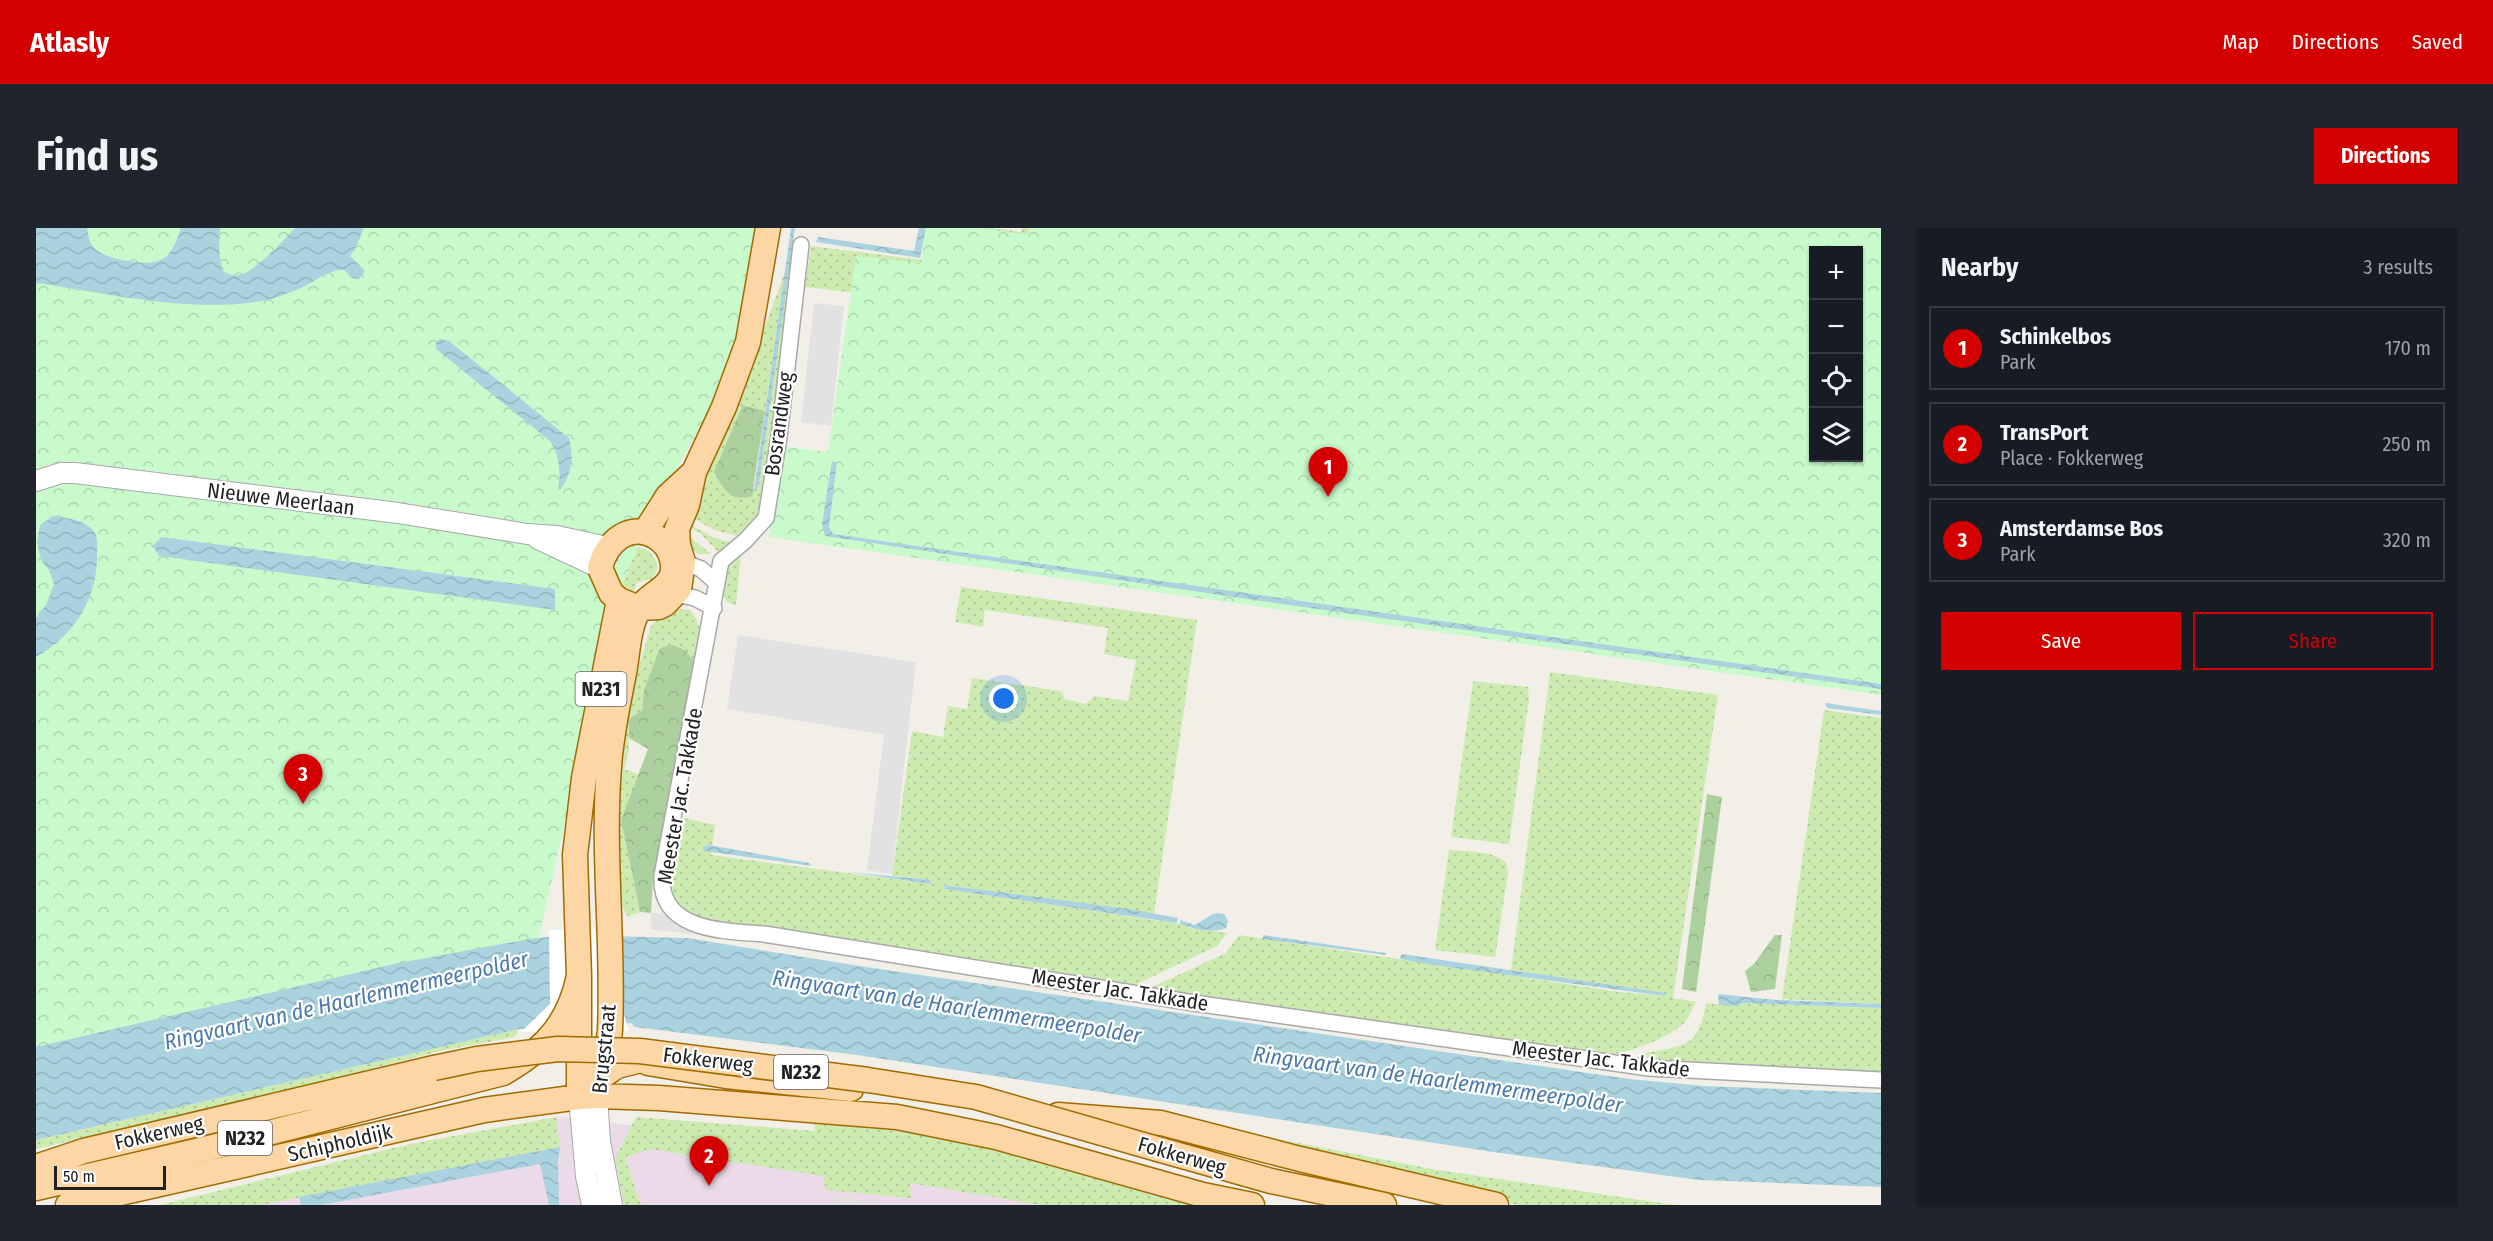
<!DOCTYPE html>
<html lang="en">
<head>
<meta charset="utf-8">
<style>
	:root { --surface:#171b24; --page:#20242c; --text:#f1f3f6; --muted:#9ea1a6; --line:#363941; --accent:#d40000 }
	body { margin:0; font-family:"Fira Sans Condensed",sans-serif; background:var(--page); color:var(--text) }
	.controls { position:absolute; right:18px; top:18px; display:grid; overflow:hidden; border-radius:0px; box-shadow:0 2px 4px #0004 }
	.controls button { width:54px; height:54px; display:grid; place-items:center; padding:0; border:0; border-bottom:2px solid var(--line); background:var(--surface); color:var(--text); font:30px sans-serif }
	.scale { position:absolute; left:18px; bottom:15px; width:112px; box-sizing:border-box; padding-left:6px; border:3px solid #222; border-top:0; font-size:16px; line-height:21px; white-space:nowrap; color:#222; -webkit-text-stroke:4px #fff; paint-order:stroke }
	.you { position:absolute; left:968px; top:471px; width:21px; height:21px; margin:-15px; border:4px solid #fff; border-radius:50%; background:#1a73e8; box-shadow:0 0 0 9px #1a73e833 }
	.badge { display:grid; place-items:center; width:39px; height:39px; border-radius:50%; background:var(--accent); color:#fff; font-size:20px; font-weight:700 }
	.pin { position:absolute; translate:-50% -50px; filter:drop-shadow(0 2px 3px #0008) }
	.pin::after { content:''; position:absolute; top:32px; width:21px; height:18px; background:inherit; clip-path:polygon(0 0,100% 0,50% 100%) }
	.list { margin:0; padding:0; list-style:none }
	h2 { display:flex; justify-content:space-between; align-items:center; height:78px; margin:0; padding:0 24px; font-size:26px }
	h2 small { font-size:20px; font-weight:400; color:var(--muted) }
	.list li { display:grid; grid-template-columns:39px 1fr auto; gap:18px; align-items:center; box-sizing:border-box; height:84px; margin:0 12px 12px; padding:0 12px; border:2px solid var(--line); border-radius:0px }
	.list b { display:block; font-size:22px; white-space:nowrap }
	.list p { margin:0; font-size:20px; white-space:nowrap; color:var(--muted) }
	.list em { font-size:20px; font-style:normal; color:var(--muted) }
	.actions { display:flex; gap:12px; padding:18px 24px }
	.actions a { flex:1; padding:14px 0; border:2px solid var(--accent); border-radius:0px; text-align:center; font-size:21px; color:var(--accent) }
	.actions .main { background:var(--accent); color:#fff }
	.icon { flex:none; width:33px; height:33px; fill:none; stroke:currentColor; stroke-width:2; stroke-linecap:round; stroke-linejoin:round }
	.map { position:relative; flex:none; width:1845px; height:977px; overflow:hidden; border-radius:0px }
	header { display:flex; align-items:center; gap:36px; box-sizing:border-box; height:84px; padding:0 30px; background:var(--accent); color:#fff }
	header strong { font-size:28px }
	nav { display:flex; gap:33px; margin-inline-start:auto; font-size:21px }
	.intro { display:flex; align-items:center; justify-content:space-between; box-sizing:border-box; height:144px; padding:0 36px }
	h1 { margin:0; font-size:42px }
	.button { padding:15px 27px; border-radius:0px; background:var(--accent); color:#fff; font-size:21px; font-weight:700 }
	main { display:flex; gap:36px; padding:0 36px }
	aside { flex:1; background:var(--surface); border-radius:0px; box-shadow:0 2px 4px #0004 }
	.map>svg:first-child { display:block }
	.industrial { fill:#ebdbe8 }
	.grass { fill:url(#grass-dots) }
	.forest { fill:url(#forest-crowns) }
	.park { fill:url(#park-crowns); fill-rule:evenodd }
	.parking { fill:#e2e2e2 }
	.water { fill:url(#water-waves) }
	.pier { fill:#fff }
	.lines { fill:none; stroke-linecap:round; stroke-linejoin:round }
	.minor-casing { stroke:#a9a9a9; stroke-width:18 }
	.tertiary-casing { stroke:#a9a9a9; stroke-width:22 }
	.primary-casing { stroke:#a06b00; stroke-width:27 }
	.minor { stroke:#fff; stroke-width:15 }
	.tertiary { stroke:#fff; stroke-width:20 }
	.primary { stroke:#fcd6a4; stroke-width:24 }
	.primary-bridge-casing { stroke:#a06b00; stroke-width:27; stroke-linecap:butt }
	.primary-bridge { stroke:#fcd6a4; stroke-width:24 }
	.labels { text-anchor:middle; stroke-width:4.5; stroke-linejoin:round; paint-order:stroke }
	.shield { fill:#fff; stroke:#646464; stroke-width:1.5 }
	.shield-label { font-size:20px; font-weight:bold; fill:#222 }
	.street-label { font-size:21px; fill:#222; stroke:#fff }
	.water-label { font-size:22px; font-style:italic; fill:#4a7aab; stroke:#fff }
</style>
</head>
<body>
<header>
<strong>Atlasly</strong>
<nav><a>Map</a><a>Directions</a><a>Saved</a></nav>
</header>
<div class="intro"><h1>Find us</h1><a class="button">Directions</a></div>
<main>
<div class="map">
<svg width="1845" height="977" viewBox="0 0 1845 977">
	<defs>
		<pattern id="grass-dots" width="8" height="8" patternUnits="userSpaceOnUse" patternTransform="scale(1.5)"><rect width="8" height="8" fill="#cdebb0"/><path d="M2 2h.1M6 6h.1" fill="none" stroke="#b0c997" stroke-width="1.8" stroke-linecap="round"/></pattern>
		<pattern id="forest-crowns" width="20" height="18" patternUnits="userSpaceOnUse" patternTransform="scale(1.5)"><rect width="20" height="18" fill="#add19e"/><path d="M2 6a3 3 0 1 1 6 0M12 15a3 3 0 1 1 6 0" fill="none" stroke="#95b388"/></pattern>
		<pattern id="park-crowns" width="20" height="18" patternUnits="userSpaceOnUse" patternTransform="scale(1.5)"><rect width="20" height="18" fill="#c8facc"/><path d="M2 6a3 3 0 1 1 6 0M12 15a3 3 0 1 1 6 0" fill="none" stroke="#acd6af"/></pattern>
		<pattern id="water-waves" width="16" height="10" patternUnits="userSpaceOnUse" patternTransform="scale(1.5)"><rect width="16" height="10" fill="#aad3df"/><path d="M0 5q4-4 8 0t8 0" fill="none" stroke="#92b5bf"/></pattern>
	</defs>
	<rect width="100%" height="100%" fill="#f2efe9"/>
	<path class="industrial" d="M529 889 811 924 1080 977H124Z"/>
	<path class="grass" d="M889 0H955L985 4 986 0H1014L903 54 821 65 769 59 775 18 887 32Z
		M757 15H763L726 276 721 289 701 308 678 302 652 287 714 138 750 41 729 183 707 177 718 263 720 262Z
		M649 294 679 310 695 314 683 325 664 305 648 297Z
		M649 305 675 326H662L652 317Z
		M601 319C613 321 620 328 622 340L616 351 601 355 597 365 584 355Z
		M705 325 700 377C680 376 688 351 690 338Z
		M925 359 1161 392 1118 687 910 657H908L909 661 1144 696 1154 700 1191 705 1181 718 1099 757 667 693 642 679 633 666 643 596 648 590 679 597 675 627 895 656 894 652 856 648 876 503 907 509 912 478 931 481 936 450 1025 463 1029 471 1050 476 1058 468 1092 473 1100 432 1068 426 1072 400 949 382 947 399 919 394Z
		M646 381 654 382C670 402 664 414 661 437L608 462 606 482 593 491V522L588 541 603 546 585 592 604 684 592 689 583 673 581 556 593 470 615 398C624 388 632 384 646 381Z
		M1514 444 1682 467 1637 770 1660 774C1657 780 1653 789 1649 794 1634 810 1592 825 1571 827 1563 827 1555 826 1547 826L1114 760 1190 725 1203 707 1584 764 1629 768V765L1563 757 1475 742Z
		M1437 453 1492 459 1493 471 1473 616 1415 609Z
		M1788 482 1845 490V776L1746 771Z
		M1413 622C1432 624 1454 622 1470 634L1472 645 1459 729 1399 722Z
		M1670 775 1698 778 1707 775 1845 780V846L1609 832 1606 829 1609 825C1650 817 1662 820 1670 775Z
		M483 801 479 809 409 822 199 875 0 921V912Z
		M520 889 524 919 225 977H124L374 916Z
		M600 889 779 903 778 895 893 906 933 914 1038 941 1119 968 1162 977H1004L874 955 875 970 790 962 787 948 614 921 589 930 605 977H588L579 930Z
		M1185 900 1402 942 1639 977H1480L1403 954Z"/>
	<path class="forest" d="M707 177 729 183 716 268C695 275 687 261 678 244Z
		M637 417 649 422 661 437 649 519 617 651 615 685 604 684 585 592 612 521 593 510V491L606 482 608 462 624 420Z
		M1671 566 1686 569 1660 764 1646 761Z
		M1739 707H1746L1739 761 1715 764 1709 743 1718 736Z"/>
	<path class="park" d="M0 0H730L712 111 613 292 578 378 488 775 0 883Z
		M889 0H944L992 7 993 0H1845V467L733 309 744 218 792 224 820 28 885 35ZM1778 22H1822V230H1778Z"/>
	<path class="parking" d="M778 75 808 78 795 198 765 194Z
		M702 407 880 434 856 646 831 642 848 507 691 481Z
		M615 685H627L638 695 660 707 615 701Z
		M795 967 836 975V977H797Z"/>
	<path class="water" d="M0 0H51C52 8 54 16 60 22 71 31 111 39 125 32 137 26 141 11 145 0H184C183 16 182 29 188 44 193 46 197 48 203 47 219 44 248 12 259 0H328L320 19 314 28 329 43 323 51 316 50 308 42C292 42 284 50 271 57 254 65 237 72 219 74 149 84 69 65 0 55Z
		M755 0H759L723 255 720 263H718Z
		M883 0H890L884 30 780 14 782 9 878 23Z
		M404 111 413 113 533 210C538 229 536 246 524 262L522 261C525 244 524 228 514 213L400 121V114Z
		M796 233 801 235 793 299 797 306 1845 456V461L1204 370 789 308 786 296Z
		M17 288C31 290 45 291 56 301 63 308 61 318 61 327 62 370 37 409 0 429V390L10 377 18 356 13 342 5 332 1 315 4 297Z
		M125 309 519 361V382L131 329 123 328 117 318Z
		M1789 475 1845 483V487L1791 480Z
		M673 617 773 635 776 638 668 623 667 619Z
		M812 644 894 652 895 655V656Z
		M908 657 1093 681 1142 690 1141 695 909 661Z
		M1182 685 1188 686 1192 693 1190 700C1177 706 1157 701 1144 696V692L1159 697 1177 686Z
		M529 707 651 710 830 739 1593 851 1669 858 1845 865V959L1663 952 1464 925 821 827 599 799 595 795 483 801 0 912V819L358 736 493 711Z
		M1227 707 1350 725V727L1227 711Z
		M1366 726 1629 765V768L1397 737 1365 731 1364 728Z
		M1682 766 1741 772 1845 776V780L1707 775 1700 778 1683 777Z
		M524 919 522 933 523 977H513L504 936 285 977H265L263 969Z"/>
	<path class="pier" d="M587 700 586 777 592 803 485 804 514 776 513 702Z"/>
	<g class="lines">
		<g class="minor-casing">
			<path id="minor" d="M765 17 743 209 730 290 709 313 685 333 626 648C623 703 688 703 728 706L1158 775 1613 840 1845 852
				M647 334 665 341 681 355
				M639 366 659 370 678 380"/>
		</g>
		<g class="tertiary-casing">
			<path id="tertiary" d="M0 253 25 245H39L362 285 491 306 521 308 571 319
				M502 311 564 340
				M561 868 564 913 576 977
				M543 869 550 948 556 977"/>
		</g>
		<g class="primary-casing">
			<path id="primary" d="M609 304 632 268 658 244
				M612 835 690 848 815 861
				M555 856 581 838 601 833
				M561 868C559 844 573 825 574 802 578 714 566 626 573 539 575 507 582 476 588 445 592 424 592 401 602 383 613 362 643 361 636 331 634 322 628 314 620 309 594 293 570 314 564 340L575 365 583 372 603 380 623 379 629 376 643 361 647 334 642 317 641 301 651 277 658 244 688 179 712 114 732 0
				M543 869V748L539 627 548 550 583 372
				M1022 887 1125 895 1264 931 1460 977
				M1125 922 1235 953 1348 977
				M0 939 48 923 398 840
				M0 960 173 920 467 845C509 821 533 796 543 748
				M32 977 448 882 543 869 561 868 623 870 861 889 960 909 1167 967 1216 977"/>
		</g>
		<use href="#minor" class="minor"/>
		<use href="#tertiary" class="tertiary"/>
		<use href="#primary" class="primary"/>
		<g class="primary-bridge-casing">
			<path id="primary-bridge" d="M398 840 441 831 522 821 604 823 832 852 940 869 1125 922"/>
		</g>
		<use href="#primary-bridge" class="primary-bridge"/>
	</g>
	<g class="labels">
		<g class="shield">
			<rect x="539.5" y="444" width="51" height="34" rx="4.5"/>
			<rect x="738" y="827" width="54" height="34" rx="4.5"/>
			<rect x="182" y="893" width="54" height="34" rx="4.5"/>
		</g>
		<g class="shield-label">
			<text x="565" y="468">N231</text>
			<text x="765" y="851">N232</text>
			<text x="209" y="917">N232</text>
		</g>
		<g class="street-label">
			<text transform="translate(743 196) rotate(-82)" y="7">Bosrandweg</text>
			<text transform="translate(245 271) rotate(7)" y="7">Nieuwe Meerlaan</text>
			<text transform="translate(644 568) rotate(-80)" y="7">Meester Jac. Takkade</text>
			<text transform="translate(1084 762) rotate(9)" y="7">Meester Jac. Takkade</text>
			<text transform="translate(568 821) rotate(-84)" y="7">Brugstraat</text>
			<text transform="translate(1565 831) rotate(7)" y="7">Meester Jac. Takkade</text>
			<text transform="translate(672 832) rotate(7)" y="7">Fokkerweg</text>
			<text transform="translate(123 905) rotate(-13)" y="7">Fokkerweg</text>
			<text transform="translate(304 915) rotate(-13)" y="7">Schipholdijk</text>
			<text transform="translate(1146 928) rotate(16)" y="7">Fokkerweg</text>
		</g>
		<g class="water-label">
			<text transform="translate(310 772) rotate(-13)" y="8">Ringvaart van de Haarlemmermeerpolder</text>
			<text transform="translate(921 778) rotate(9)" y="8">Ringvaart van de Haarlemmermeerpolder</text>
			<text transform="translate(1402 851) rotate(8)" y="8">Ringvaart van de Haarlemmermeerpolder</text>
		</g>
	</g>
</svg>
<div class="controls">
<button>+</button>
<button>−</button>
<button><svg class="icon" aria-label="locate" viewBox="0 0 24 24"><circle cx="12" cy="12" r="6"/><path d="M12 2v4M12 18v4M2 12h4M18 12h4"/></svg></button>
<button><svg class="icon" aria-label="layers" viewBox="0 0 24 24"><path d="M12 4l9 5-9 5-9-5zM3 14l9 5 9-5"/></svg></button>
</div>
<div class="scale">50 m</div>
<div class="you"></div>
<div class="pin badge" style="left:1292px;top:269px">1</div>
<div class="pin badge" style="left:673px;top:958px">2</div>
<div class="pin badge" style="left:267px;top:576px">3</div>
</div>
<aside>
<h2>Nearby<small>3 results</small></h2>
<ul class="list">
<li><span class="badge">1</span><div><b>Schinkelbos</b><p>Park</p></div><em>170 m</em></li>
<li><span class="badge">2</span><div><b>TransPort</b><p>Place · Fokkerweg</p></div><em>250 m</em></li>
<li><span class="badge">3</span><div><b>Amsterdamse Bos</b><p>Park</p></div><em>320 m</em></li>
</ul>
<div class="actions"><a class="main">Save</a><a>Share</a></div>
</aside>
</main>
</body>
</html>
